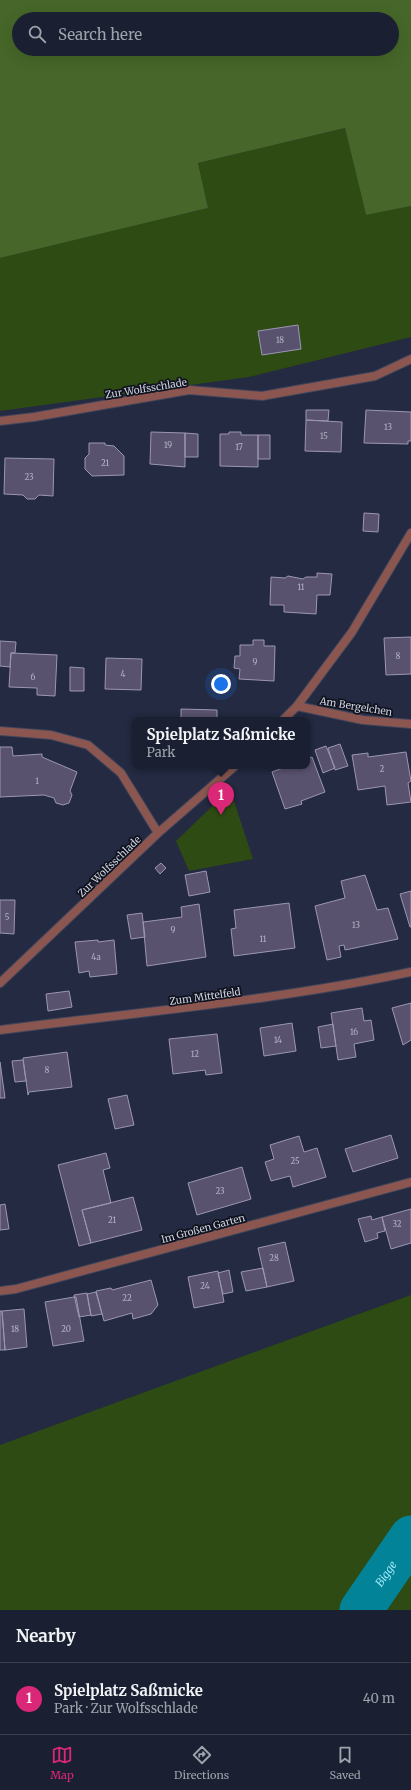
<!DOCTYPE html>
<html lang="en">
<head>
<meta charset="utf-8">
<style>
	:root { --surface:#1a2031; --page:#232839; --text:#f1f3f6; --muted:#9fa3ab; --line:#383e4d; --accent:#db2777 }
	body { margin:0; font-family:Merriweather,serif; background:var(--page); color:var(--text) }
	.you { position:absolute; left:221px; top:684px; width:14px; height:14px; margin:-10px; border:3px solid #fff; border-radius:50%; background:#1a73e8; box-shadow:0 0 0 6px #1a73e833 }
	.badge { display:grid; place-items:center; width:26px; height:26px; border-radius:50%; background:var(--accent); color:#fff; font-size:13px; font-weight:700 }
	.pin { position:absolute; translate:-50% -33px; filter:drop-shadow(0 1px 2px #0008) }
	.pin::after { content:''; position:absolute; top:21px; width:14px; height:12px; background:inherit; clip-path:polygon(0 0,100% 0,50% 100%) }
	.popup { position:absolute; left:132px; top:717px; width:178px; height:52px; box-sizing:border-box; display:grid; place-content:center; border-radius:8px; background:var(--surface); filter:drop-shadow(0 1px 3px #0005); font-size:13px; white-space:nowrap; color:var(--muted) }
	.popup b { font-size:15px; color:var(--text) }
	.popup::after { content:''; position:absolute; left:50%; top:100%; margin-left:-8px; border:8px solid transparent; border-top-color:var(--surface) }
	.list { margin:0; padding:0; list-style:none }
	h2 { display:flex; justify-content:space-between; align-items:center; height:52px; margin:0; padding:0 16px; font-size:17px }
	h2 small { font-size:13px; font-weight:400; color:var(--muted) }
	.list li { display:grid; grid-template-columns:26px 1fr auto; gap:12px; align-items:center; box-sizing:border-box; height:72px; padding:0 16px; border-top:1px solid var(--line) }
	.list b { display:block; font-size:15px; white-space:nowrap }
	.list p { margin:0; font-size:13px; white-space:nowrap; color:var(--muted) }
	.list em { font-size:13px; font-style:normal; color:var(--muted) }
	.icon { flex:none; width:22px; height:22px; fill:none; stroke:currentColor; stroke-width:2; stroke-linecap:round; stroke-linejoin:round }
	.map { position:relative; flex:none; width:411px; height:1610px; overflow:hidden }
	.search { position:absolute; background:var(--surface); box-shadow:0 4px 16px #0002; left:12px; right:12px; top:12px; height:44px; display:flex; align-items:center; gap:10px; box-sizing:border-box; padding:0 14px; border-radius:22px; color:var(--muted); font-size:15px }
	.sheet { height:124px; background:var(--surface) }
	nav { display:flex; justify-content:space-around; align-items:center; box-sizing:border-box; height:56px; border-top:1px solid var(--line); background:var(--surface); font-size:11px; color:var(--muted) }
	nav a { display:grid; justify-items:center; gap:2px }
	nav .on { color:var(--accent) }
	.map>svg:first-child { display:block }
	.green { fill:#2e4b13 }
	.forest { fill:#466729; fill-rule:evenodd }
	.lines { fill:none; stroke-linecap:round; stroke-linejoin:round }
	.river { stroke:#038398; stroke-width:43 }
	.building { fill:#58526e; stroke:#9c96b4 }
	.street-casing { stroke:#3e455b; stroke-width:10 }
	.street { stroke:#8b5650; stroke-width:8 }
	.labels { text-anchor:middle; stroke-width:3.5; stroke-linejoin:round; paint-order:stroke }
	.number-label { font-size:8px; fill:#b0b2c4 }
	.street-label { font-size:10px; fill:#cdd2e1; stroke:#10131e }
	.water-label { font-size:11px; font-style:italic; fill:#9fe9fa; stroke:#10131e }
</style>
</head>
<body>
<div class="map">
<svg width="411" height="1610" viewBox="0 0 411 1610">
	<rect width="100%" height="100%" fill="#232a41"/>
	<path class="green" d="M345 128 366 215 411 206V337L249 377 0 411V258L208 208 198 163Z
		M230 789 253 859 189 871 176 841Z
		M411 1295V1610H0V1445Z"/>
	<path class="forest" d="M0 0H411V206L366 215 345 128 198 163 208 208 0 258ZM19 19H392V49H19Z"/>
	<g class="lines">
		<path class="river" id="s1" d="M361 1610 411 1537"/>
	</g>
	<path class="building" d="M298 325 301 349 262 355 258 331Z
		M306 410H329L328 421 306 420Z
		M366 410 411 412V441H408V444L364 443Z
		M306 420 342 422 341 452 305 451Z
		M151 432 185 433V467L150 464Z
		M229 432H241V435H258V467L220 466V434H229Z
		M185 433 198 434V457H185Z
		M258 435H270V459H258Z
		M89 443H105V445L114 446 124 456V475L92 476 85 469V458L89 454Z
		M5 458 54 459 53 496 39 495 35 499H27L23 495 4 494Z
		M364 513 379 514 378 532 363 531Z
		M317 573 332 574 330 595H317L316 614 284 612V605H270L271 577 285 578 288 576 303 579 306 577H317Z
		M411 637V674L386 675 384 638Z
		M253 640H264V646H275L274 681 239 679 240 669 234 668 235 656H240V645H253Z
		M0 641 16 642 15 653H11L10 667 0 666Z
		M11 653 57 655 55 696 37 695V688L9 687Z
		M106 658 142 659 141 690 105 689Z
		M70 667 84 668V691H70Z
		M181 709 217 710V720H181Z
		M340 744 348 766 335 770 328 748Z
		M326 746 335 768 323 773 315 750Z
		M0 747H12L13 756 42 754V757L77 772 70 791 72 795 69 803 63 805 56 803 54 798 44 795 0 797Z
		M406 752 411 781 408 783 411 802 387 805 385 786 358 790 352 755 368 753V757Z
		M312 757 325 792 301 801 302 804 285 809 272 772 288 766H307V759Z
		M161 863 166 868 160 874 155 868Z
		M206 871 210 892 189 896 185 875Z
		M365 875 377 910 388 908 398 939 345 950 344 945 339 946 341 957 327 960 315 906 345 898 341 881Z
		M411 891V927H410L400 894Z
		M0 900H15L14 934 0 933Z
		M289 903 295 948 234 956 231 929 236 928 234 910Z
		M199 904 206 957 147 966 143 922 182 917 181 907Z
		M142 913 145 937 131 939 127 915Z
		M98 940V942L114 940 117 974 90 977 89 971 79 973 75 942Z
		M69 991 72 1007 48 1011 46 994Z
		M411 1003V1040L403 1045 392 1008Z
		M362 1008 364 1021 371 1020 374 1040 354 1044 356 1057 338 1060 331 1013Z
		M292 1023 296 1051 264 1056 260 1028Z
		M333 1024 336 1046 321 1048 318 1027Z
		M217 1034 222 1073 206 1075 205 1070 173 1074 169 1039Z
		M67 1052 72 1087 29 1092 28 1095 23 1058Z
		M23 1060 26 1081 15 1082 12 1061Z
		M0 1062 5 1098H0Z
		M127 1095 134 1125 115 1129 108 1099Z
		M391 1135 398 1158 353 1172 345 1149Z
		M299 1136 304 1152 317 1148 326 1177 293 1187 290 1176 271 1181 265 1162 274 1159 270 1145Z
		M106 1153 110 1168 103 1170 111 1203 82 1210 91 1243 79 1246 58 1165Z
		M242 1167 251 1199 197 1215 188 1183Z
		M133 1197 142 1230 91 1243 82 1210Z
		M5 1204 9 1229 0 1230V1205Z
		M411 1209V1243L391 1249 382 1217Z
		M371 1216 372 1220 382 1217 385 1231 377 1233 378 1238 365 1242 358 1219Z
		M285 1242 294 1281 267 1287 258 1248Z
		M263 1268 267 1287 246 1291 241 1272Z
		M229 1270 233 1292 223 1294 218 1273Z
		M218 1271 224 1302 194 1308 188 1277Z
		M151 1280 158 1305 151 1314 133 1319 132 1313 104 1321 96 1291 111 1288 112 1290Z
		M96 1292 102 1314 91 1316 87 1294Z
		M87 1293 91 1315 79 1317 74 1295Z
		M74 1297H76L84 1341 53 1346 45 1302Z
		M24 1309 27 1347 5 1350 2 1311Z
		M0 1311H2L5 1350H0Z"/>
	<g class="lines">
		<g class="street-casing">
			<path id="street" d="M0 421 34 417 189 390 262 396 375 376 411 359
				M297 706 363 720 411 724
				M283 720 297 706 352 632 411 533
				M0 731 51 735 88 745 121 773 158 833
				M0 983 158 833 235 766
				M0 1030C137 1012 275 1001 411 972
				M0 1291 16 1289 411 1182"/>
		</g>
		<use href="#street" class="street"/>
	</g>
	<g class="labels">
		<g class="number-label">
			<text x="280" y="343">18</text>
			<text x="388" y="430">13</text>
			<text x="324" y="439">15</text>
			<text x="168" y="448">19</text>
			<text x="239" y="450">17</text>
			<text x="105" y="466">21</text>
			<text x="29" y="480">23</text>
			<text x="301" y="590">11</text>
			<text x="398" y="659">8</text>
			<text x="255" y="665">9</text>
			<text x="123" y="677">4</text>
			<text x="33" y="680">6</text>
			<text x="382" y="772">2</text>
			<text x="37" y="784">1</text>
			<text x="7" y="920">5</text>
			<text x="356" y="928">13</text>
			<text x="173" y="933">9</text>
			<text x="263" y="942">11</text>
			<text x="96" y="960">4a</text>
			<text x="354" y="1035">16</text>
			<text x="278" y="1043">14</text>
			<text x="195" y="1057">12</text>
			<text x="47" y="1073">8</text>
			<text x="295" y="1164">25</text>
			<text x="220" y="1194">23</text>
			<text x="112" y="1223">21</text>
			<text x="397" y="1227">32</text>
			<text x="274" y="1261">28</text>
			<text x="205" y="1289">24</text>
			<text x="127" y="1301">22</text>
			<text x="15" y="1332">18</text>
			<text x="66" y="1332">20</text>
		</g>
		<g class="street-label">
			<text transform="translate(146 388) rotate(-9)" y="4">Zur Wolfsschlade</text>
			<text transform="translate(356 706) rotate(9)" y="4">Am Bergelchen</text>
			<text transform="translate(109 866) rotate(-44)" y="4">Zur Wolfsschlade</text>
			<text transform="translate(205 996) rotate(-8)" y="4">Zum Mittelfeld</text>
			<text transform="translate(203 1228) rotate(-15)" y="4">Im Großen Garten</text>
		</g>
		<g class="water-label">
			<text dy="4" stroke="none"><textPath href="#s1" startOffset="44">Bigge</textPath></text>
		</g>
	</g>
</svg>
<div class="you"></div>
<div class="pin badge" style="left:221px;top:815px">1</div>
<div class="popup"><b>Spielplatz Saßmicke</b>Park</div>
<div class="search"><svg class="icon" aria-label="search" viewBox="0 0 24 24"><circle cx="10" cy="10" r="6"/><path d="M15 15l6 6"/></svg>Search here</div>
</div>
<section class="sheet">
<h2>Nearby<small></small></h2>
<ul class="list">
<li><span class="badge">1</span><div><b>Spielplatz Saßmicke</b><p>Park · Zur Wolfsschlade</p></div><em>40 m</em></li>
</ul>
</section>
<nav>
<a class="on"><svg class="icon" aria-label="map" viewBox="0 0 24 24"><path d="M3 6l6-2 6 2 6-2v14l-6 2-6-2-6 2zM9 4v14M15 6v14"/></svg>Map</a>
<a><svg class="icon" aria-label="directions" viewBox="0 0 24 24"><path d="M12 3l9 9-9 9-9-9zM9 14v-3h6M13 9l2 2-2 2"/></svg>Directions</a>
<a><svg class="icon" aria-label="saved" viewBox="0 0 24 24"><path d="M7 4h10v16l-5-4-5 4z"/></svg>Saved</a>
</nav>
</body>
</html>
